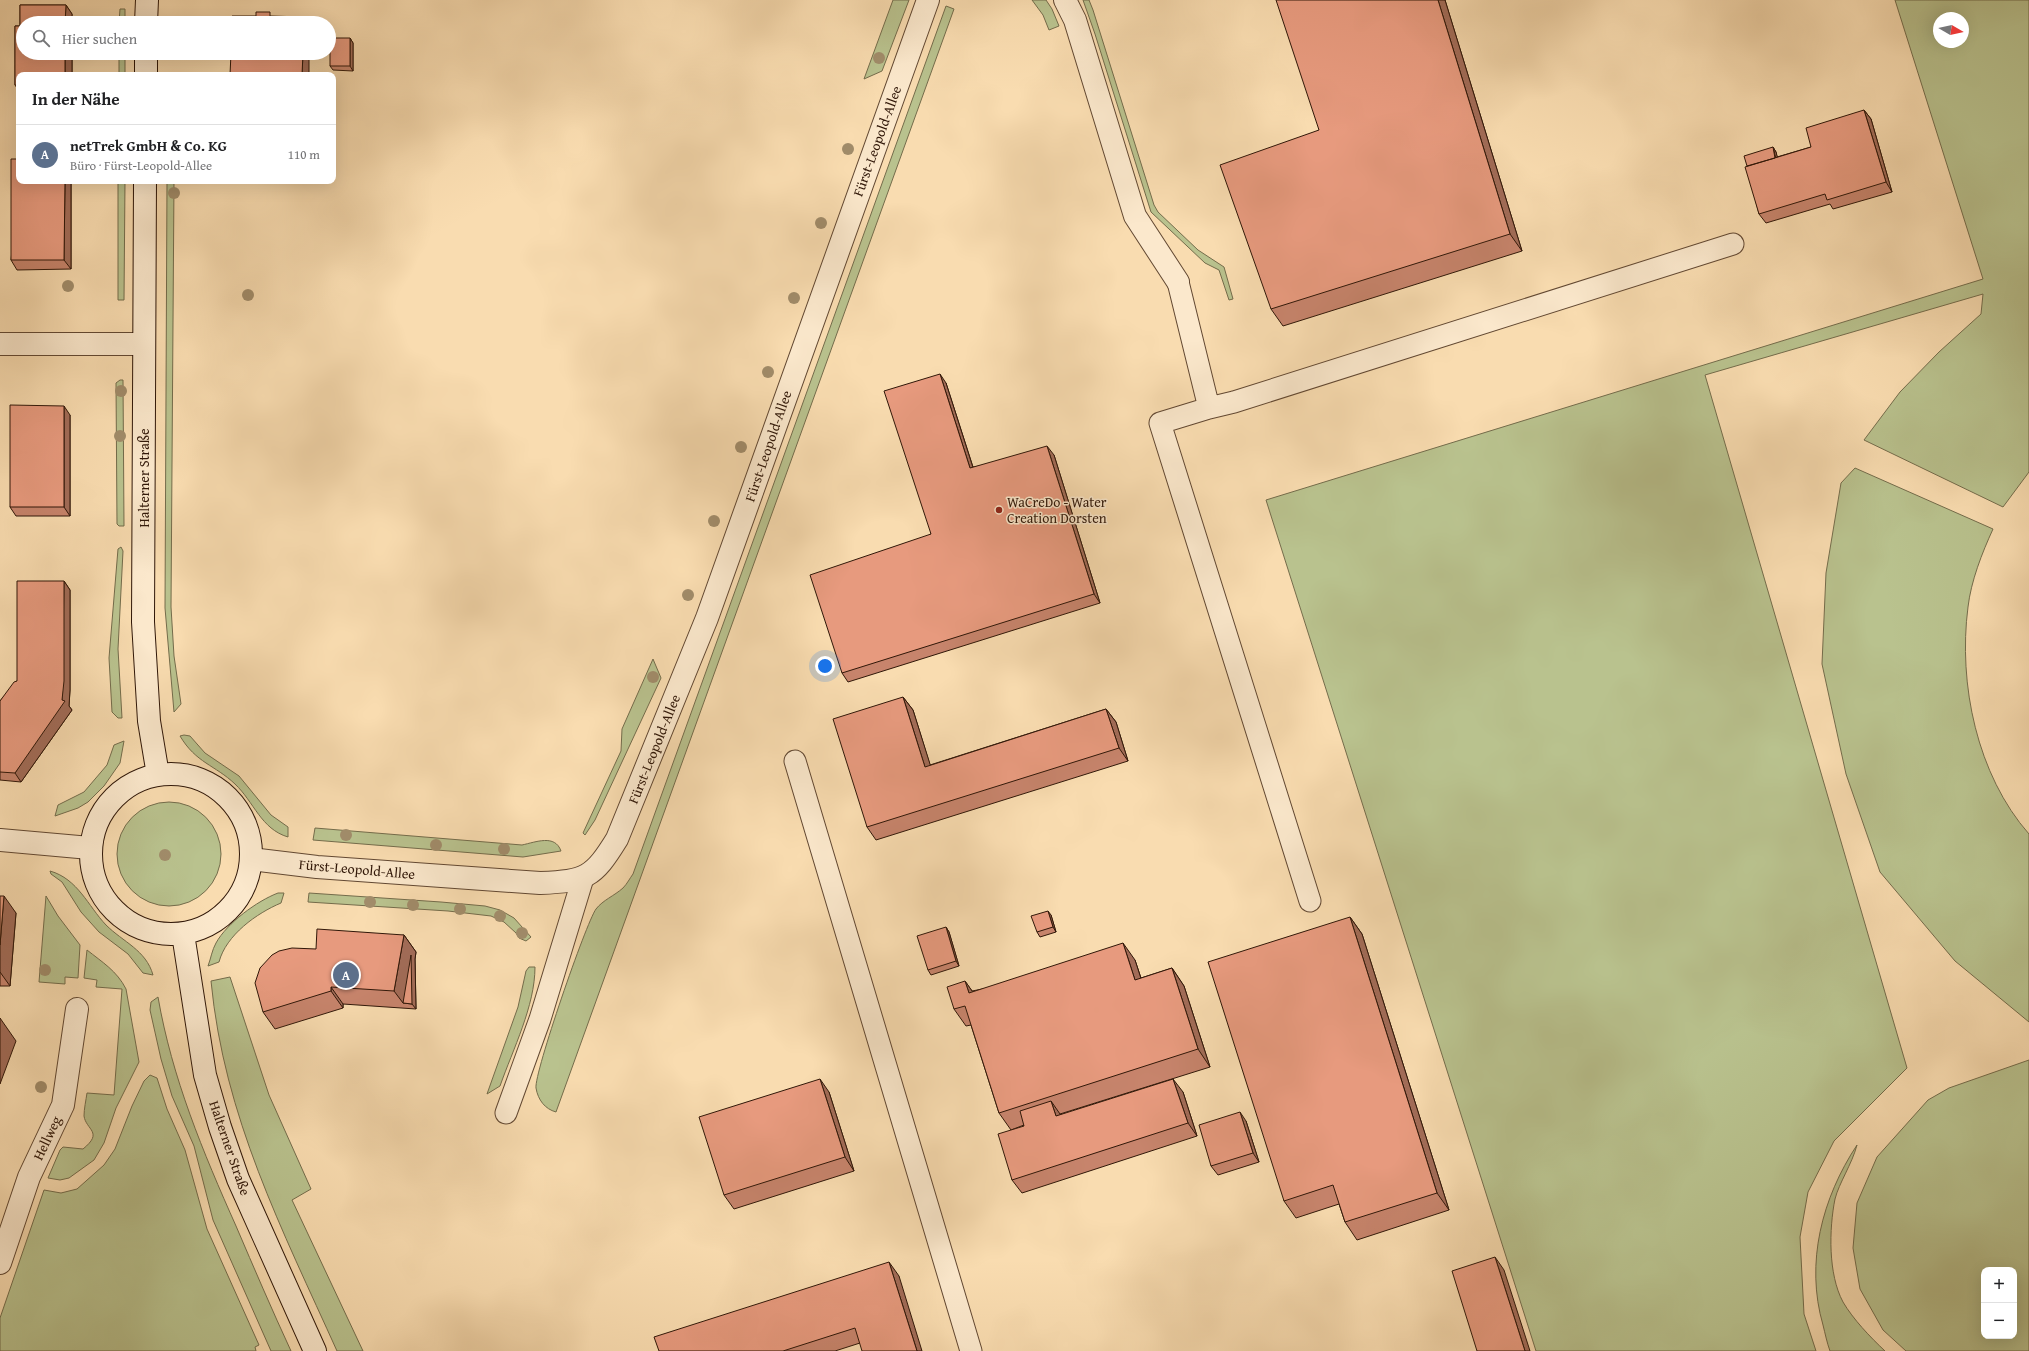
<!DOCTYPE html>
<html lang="de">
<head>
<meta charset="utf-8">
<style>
	:root { --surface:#fff; --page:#f6f6f6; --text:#202124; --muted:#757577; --line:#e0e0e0; --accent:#2563eb }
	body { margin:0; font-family:"Gentium Book Plus",serif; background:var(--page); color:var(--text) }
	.controls { position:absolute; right:12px; bottom:12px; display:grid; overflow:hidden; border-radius:8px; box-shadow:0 4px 16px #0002 }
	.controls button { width:36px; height:36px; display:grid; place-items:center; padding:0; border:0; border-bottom:1px solid var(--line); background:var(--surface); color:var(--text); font:20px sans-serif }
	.compass { position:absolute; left:1933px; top:12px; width:36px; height:36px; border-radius:50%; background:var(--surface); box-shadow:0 4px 16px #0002; rotate:99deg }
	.you { position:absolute; left:825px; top:666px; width:14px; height:14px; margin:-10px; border:3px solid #fff; border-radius:50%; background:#1a73e8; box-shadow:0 0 0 6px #1a73e833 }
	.badge { display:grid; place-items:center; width:26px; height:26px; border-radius:50%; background:var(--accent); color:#fff; font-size:13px; font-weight:700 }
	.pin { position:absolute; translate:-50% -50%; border:2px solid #fff; box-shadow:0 1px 4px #0006 }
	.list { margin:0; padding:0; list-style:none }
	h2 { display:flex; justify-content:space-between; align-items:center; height:52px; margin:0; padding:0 16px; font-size:17px }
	h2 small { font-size:13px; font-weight:400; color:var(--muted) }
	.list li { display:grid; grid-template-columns:26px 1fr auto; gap:12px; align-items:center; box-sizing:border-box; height:60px; padding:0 16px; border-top:1px solid var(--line) }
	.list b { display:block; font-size:15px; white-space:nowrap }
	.list p { margin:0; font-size:13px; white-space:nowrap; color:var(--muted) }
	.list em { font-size:13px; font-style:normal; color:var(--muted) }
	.icon { flex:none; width:22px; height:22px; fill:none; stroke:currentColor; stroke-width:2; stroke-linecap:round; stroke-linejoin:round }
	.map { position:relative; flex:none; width:2029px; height:1351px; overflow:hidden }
	.search { position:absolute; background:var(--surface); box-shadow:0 4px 16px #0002; left:16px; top:16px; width:320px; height:44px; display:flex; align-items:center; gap:10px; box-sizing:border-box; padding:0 14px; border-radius:22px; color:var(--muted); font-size:15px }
	.panel { position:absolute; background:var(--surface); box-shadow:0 4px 16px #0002; left:16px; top:72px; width:320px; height:112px; border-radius:8px }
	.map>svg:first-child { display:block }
	.green { fill:#b9c28e; stroke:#746c4b; fill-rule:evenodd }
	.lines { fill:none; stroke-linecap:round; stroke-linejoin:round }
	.lane-casing { stroke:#624832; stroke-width:23 }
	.street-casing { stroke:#624832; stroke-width:24 }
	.secondary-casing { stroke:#301708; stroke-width:24 }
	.lane { stroke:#fbe8cc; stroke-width:21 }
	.street { stroke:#fbe8cc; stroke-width:22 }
	.secondary { stroke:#fbe8cc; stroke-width:22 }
	.tree { fill:#a18c6a }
	.wall { fill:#c7846c; stroke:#301708 }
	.shaded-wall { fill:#a26c58; stroke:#301708 }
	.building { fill:#e79a7e; stroke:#301708 }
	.poi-dot { fill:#8f2418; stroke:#fbe8cc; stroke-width:1.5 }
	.labels { text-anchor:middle; stroke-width:3; stroke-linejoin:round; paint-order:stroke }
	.street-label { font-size:14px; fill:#301708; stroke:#fbe8cc }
	.poi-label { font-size:14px; fill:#301708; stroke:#fbe8cc; text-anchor:start }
</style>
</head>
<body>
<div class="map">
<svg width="2029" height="1351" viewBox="0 0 2029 1351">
	<rect width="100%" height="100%" fill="#f9dcb0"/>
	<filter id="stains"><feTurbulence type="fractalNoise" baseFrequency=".005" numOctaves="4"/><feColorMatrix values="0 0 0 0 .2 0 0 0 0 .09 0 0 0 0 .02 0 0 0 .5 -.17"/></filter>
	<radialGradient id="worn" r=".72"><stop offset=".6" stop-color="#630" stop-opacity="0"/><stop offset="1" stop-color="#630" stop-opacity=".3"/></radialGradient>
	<path class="green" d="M893 0H909L882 71 864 79Z
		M1032 0H1046L1052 9 1059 26 1049 30 1043 15Z
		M1083 0H1089L1093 10 1154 205 1158 212 1198 250 1224 267 1233 299 1229 300 1219 270 1205 263 1151 212 1095 34Z
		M1895 0H2029V472L2003 507 1864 440 1900 392 1939 352 1981 314 1983 294 1705 375 1907 1068 1834 1141 1808 1192 1800 1237 1804 1314 1816 1351H1536L1266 500 1983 279ZM1939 18H1963V42H1939Z
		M946 6 954 9 556 1112C545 1109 538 1100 536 1088 534 1073 586 923 596 909 603 900 614 896 623 888 627 884 630 878 633 874Z
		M120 9H125V23H119Z
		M119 53H125V75H119Z
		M118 181H125L124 300H118Z
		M167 181H174L171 607 174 656 181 704 174 712 165 608Z
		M120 380H123L124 526H119L117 524 116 383Z
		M1855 468 1993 529C1982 553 1971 581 1968 607 1958 684 1977 775 2029 834V1022L1955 961 1880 872 1846 774 1822 664 1826 573 1841 483Z
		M121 547 123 551 118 649 122 718H118L112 712 109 658 118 549Z
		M653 659 661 678 595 820 585 835 583 833 621 751 622 729Z
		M184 735 190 736 205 753 239 776 271 815 288 827V837C261 829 254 802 235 784 215 765 196 763 180 736Z
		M124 741 120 763 104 786 88 802 78 808 55 816 58 805 84 792 107 765 114 745Z
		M117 854a52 52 0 1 1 104 0a52 52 0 1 1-104 0Z
		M315 828 522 845C536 842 555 834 561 851L523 857 313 840Z
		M50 871C78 879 88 906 106 925 123 942 146 950 153 975L143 973 128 954 99 932 81 912 62 882 51 874Z
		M278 893H284L281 903C257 913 226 935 219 962L208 966C211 958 212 950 216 943 227 923 257 901 278 893Z
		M309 893 441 902 485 906 500 910 514 918 531 937 526 941 519 938 516 933 504 922 491 916 448 911 308 902Z
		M46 896 58 916 80 945 78 978 65 977V984L39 982Z
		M87 950C102 962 117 971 126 989L139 1062 116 1108 104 1143 94 1160 69 1178 60 1180 48 1178 60 1150 63 1147 83 1149C104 1132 86 1130 84 1116 84 1109 86 1100 87 1093L114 1095 122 989 96 987 97 980 84 978Z
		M529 967H535C535 1006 513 1049 500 1086L487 1094 518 1007 526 971Z
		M230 977 269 1095 311 1189 292 1200 363 1351H337C282 1229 224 1117 211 981Z
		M158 997C172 1078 203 1152 236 1226 254 1268 272 1310 291 1351H271L213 1220 194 1146 172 1096 161 1059 150 1010 151 1002Z
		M2029 1060V1351H1906L1883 1330 1860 1289 1853 1248 1857 1203 1877 1157 1928 1100 1949 1088ZM1984 1270H2014V1336H1984Z
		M150 1075 157 1078 167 1109 185 1150 207 1229 259 1345 255 1347 256 1351H0V1318L44 1190 61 1193 77 1189 104 1165 115 1149 132 1106 144 1081Z
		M1857 1145C1852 1164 1839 1183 1835 1199 1829 1229 1828 1274 1843 1302 1853 1319 1870 1337 1885 1351H1830C1827 1343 1825 1333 1823 1325 1805 1263 1822 1198 1857 1145Z"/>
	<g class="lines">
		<g class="lane-casing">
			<path id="lane" d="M1178 282 1209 408 1234 402 1733 244
				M1209 408 1160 423 1310 901
				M795 761 971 1351
				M506 1113 540 1019 583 878"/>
		</g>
		<g class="street-casing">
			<path id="street" d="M1065 0 1075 20 1135 216 1178 282
				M0 344H144
				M0 840 90 848
				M251 859 317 867 540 883C586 881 593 878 617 839L707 618 928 0
				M0 1263 29 1177 63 1105 77 1009"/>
		</g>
		<g class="secondary-casing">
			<path id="secondary" d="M146 23 147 0
				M146 75V53
				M145 181 143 622 149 721 158 775
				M91 854a80 80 0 1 1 160 0a80 80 0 1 1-160 0Z
				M183 934 205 1075 220 1127 238 1179 315 1351"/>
		</g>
		<use href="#lane" class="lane"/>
		<use href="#street" class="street"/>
		<use href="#secondary" class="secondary"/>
	</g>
	<g class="tree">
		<circle cx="879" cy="58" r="6"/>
		<circle cx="848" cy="149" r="6"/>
		<circle cx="174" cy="193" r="6"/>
		<circle cx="821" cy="223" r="6"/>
		<circle cx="68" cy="286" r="6"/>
		<circle cx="248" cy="295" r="6"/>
		<circle cx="794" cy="298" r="6"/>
		<circle cx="768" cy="372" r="6"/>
		<circle cx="121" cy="391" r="6"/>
		<circle cx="120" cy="436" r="6"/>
		<circle cx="741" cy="447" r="6"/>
		<circle cx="714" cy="521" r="6"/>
		<circle cx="688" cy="595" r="6"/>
		<circle cx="653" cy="677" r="6"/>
		<circle cx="346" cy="835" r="6"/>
		<circle cx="436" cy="845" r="6"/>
		<circle cx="504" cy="849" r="6"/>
		<circle cx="165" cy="855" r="6"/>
		<circle cx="370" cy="902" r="6"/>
		<circle cx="413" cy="905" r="6"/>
		<circle cx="460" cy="909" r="6"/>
		<circle cx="500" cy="916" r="6"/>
		<circle cx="522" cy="933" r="6"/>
		<circle cx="45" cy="970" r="6"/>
		<circle cx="41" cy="1087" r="6"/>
	</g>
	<path class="wall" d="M1445 0 1522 251 1283 326 1271 309Z
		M20 5H66L72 14V23H23V53H72V75H19V91L15 85V26H20Z
		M350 38 353 43V71L333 70 330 66Z
		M1864 110 1871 119 1892 192 1833 209 1830 204 1766 223 1759 214 1747 166 1773 147 1776 152 1777 157 1811 147Z
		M19 181H71V269L17 270 11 260Z
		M946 383 973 467 1054 455 1100 603 848 682 842 673 931 534Z
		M70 415V516H16L10 507Z
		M64 581 70 590V690L69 706 72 710 21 782 0 780V701L17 681Z
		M903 697 913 710 930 765 1106 709 1116 722 1128 761 876 840 867 827Z
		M0 896 16 913 10 986H0Z
		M1051 915 1056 932 1040 937 1037 932Z
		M1350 917 1362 934 1449 1210 1357 1240 1345 1222 1339 1204 1296 1218 1284 1201Z
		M946 927 949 932 959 966 931 975 928 970Z
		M404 935 416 952 415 959 416 1009 343 1004V1008L275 1029 263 1012 316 949Z
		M1135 960 1141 978 1172 968 1184 986 1210 1067 1060 1114V1115L1183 1092 1197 1136 1022 1193 1012 1180 1024 1126V1125L1011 1130 999 1113 971 1025 966 1026 954 1009 965 981 972 991Z
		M829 1092 854 1171 734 1209 724 1195Z
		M1246 1121 1259 1162 1218 1175 1211 1166Z
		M899 1276 860 1343 835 1351H659Z"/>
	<path class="shaded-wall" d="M1438 0H1445L1522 251 1510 234Z
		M66 5 72 14V23H65Z
		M303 17 307 23H303Z
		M350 38 353 43V71L350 66Z
		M65 53H72V75H65Z
		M303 53H309V75H302Z
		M1864 110 1871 119 1892 192 1886 182Z
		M1773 147 1776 152 1780 167 1777 163Z
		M65 181H71V269L64 260Z
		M940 374 946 383 976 477 970 468Z
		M64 406 70 415V516L64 507Z
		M1047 446 1054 455 1100 603 1094 594Z
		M64 581 70 590V690L69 706 72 710 21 782 15 773 62 700Z
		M903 697 913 710 935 780 925 767Z
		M1106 709 1116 722 1128 761 1119 748Z
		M4 896 16 913 10 986 0 972V945Z
		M1048 911 1051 915 1056 932 1053 927Z
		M1350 917 1362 934 1449 1210 1437 1193Z
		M946 927 949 932 959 966 956 961Z
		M404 935 416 952 415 959 416 1009 412 1004 403 1003 394 991Z
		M1123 943 1135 960 1147 997 1135 980Z
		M1172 968 1184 986 1210 1067 1198 1049Z
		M965 981 977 998 969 993Z
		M331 987 343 1004V1008L331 991Z
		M0 1018 16 1041 0 1084Z
		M820 1079 829 1092 854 1171 845 1157Z
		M1173 1079 1183 1092 1197 1136 1188 1123Z
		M1051 1101 1060 1114 1065 1129 1056 1116Z
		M1240 1112 1246 1121 1259 1162 1253 1153Z
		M1495 1257 1504 1270 1530 1351H1525Z
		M889 1262 899 1276 922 1351H917Z"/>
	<path class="building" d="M1276 0H1438L1510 234 1271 309 1220 165 1319 130Z
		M20 5H66L65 23H23V53H65V75H19V85H15V26H20Z
		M256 12H270V16L303 17V23H231L232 16H256Z
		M330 38H350V66H330Z
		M231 53H303L302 75H230Z
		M1864 110 1886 182 1827 200 1825 194 1759 214 1745 167 1811 147 1806 128Z
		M1773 147 1775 158 1747 166 1744 156Z
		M11 159H19V181H65L64 260H11Z
		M940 374 970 468 1047 446 1094 594 842 673 810 575 931 534 884 391Z
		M10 405 64 406V507H10Z
		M17 581H64V681L62 700 65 701 15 773 0 772V701L14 682 17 681Z
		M903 697 925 767 1106 709 1119 748 867 827 833 719Z
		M0 896H4L0 945Z
		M1048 911 1053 927 1037 932 1031 916Z
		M1350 917 1437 1193 1345 1222 1333 1185 1284 1201 1208 962Z
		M946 927 956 961 928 970 917 936Z
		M317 929 404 935 394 991 331 987V991L263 1012 255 983 260 968 272 955 279 951 292 948 316 949Z
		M1123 943 1135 980 1172 968 1198 1049 999 1113 965 1006 954 1009 947 987 965 981 969 993Z
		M411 955 412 1004 403 1003Z
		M820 1079 845 1157 724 1195 699 1117Z
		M1173 1079 1188 1123 1012 1180 998 1134 1024 1126 1020 1111 1051 1101 1056 1116Z
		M1240 1112 1253 1153 1211 1166 1199 1125Z
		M1495 1257 1525 1351H1477L1452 1271Z
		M889 1262 917 1351H862L855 1328 783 1351H659L654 1337Z"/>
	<circle class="poi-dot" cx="999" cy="510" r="4"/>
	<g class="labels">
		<g class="street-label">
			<text transform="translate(877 141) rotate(-70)" y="5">Fürst-Leopold-Allee</text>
			<text transform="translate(768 446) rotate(-71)" y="5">Fürst-Leopold-Allee</text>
			<text transform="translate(144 478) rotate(-90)" y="5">Halterner Straße</text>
			<text transform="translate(654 749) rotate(-68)" y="5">Fürst-Leopold-Allee</text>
			<text transform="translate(357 869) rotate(5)" y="5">Fürst-Leopold-Allee</text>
			<text transform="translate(47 1138) rotate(-65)" y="5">Hellweg</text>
			<text transform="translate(230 1148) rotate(71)" y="5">Halterner Straße</text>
		</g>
		<g class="poi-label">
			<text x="1007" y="507">WaCreDo - Water<tspan x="1007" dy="16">Creation Dorsten</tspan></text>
		</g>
	</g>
	<rect width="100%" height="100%" filter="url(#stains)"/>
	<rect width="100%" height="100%" fill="url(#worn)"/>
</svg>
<div class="controls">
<button>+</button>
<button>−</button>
</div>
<svg class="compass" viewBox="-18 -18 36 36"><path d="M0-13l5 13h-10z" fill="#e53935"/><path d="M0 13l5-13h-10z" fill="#757577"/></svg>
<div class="you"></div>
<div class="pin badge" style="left:346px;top:975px;background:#5c6f8a">A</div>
<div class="search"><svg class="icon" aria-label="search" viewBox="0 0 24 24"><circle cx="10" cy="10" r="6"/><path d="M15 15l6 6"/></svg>Hier suchen</div>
<section class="panel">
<h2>In der Nähe<small></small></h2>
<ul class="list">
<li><span class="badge" style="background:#5c6f8a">A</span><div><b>netTrek GmbH &amp; Co. KG</b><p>Büro · Fürst-Leopold-Allee</p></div><em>110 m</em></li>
</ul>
</section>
</div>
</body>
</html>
